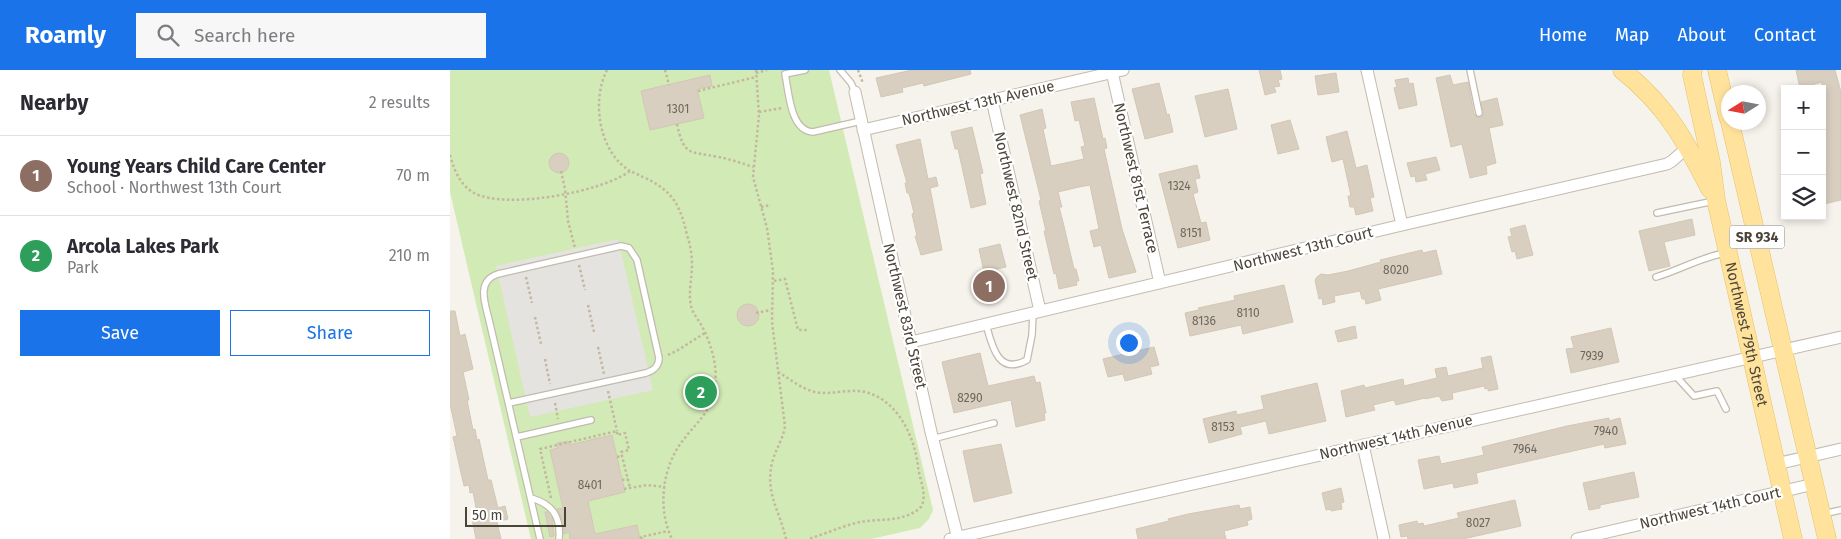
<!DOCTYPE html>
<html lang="en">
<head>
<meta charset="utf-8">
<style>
	:root { --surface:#fff; --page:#f7f7f7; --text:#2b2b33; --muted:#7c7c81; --line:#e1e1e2; --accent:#1a73e8 }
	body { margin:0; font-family:"Fira Sans",sans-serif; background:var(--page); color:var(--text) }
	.controls { position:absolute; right:15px; top:15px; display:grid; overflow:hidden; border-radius:0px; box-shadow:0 2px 8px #0003 }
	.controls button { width:45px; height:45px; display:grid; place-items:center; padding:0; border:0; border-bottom:1px solid var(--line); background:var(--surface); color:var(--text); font:25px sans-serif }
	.compass { position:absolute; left:1271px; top:15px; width:45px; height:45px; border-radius:50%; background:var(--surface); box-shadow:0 2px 8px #0003; rotate:259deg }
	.scale { position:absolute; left:15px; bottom:12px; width:101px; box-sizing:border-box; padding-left:5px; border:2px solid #4b4439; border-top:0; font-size:14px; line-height:18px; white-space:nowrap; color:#4b4439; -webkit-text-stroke:4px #fff; paint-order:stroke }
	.you { position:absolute; left:678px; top:272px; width:18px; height:18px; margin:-12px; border:4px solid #fff; border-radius:50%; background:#1a73e8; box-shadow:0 0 0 8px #1a73e833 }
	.badge { display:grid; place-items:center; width:32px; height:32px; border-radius:50%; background:var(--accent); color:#fff; font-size:16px; font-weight:700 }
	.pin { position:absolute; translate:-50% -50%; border:2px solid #fff; box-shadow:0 1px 5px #0006 }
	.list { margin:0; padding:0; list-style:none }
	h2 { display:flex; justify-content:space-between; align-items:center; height:65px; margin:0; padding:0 20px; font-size:21px }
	h2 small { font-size:16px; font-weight:400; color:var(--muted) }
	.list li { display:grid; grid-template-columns:32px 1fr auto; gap:15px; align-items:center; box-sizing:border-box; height:80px; padding:0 20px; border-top:1px solid var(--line) }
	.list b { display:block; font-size:19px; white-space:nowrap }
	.list p { margin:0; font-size:16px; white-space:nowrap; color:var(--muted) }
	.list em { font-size:16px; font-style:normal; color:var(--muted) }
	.actions { display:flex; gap:10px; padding:15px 20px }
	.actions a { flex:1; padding:11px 0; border:1px solid var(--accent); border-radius:0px; text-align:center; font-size:18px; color:var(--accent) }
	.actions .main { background:var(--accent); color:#fff }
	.icon { flex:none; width:28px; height:28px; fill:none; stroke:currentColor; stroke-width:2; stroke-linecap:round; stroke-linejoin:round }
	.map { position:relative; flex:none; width:1391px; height:469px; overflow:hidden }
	header { display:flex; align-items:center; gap:30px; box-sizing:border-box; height:70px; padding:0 25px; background:var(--accent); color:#fff }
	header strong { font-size:24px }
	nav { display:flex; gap:28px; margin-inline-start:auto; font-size:18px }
	.search { width:350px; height:45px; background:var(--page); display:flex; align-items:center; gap:12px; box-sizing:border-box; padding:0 18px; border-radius:0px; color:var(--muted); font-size:19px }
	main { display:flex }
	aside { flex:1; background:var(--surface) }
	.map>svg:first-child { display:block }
	.green { fill:#d2eab5 }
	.parking { fill:#e5e3e0 }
	.building { fill:#d8cfc1; stroke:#d3c7b4 }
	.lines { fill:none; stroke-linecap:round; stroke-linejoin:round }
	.service-casing { stroke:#c2bbae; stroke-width:8 }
	.minor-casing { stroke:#c2bbae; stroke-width:13 }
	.primary-casing { stroke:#e6c16a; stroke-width:19 }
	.path { stroke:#c4b79f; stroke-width:2.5; stroke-dasharray:2.5 2.5; stroke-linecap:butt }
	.service { stroke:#fff; stroke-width:5.5 }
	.minor { stroke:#fff; stroke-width:11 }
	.primary { stroke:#ffe39c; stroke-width:18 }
	.labels { text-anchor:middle; stroke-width:4.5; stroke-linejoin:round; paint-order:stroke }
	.number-label { font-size:12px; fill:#6e675b }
	.shield { fill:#fff; stroke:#817c74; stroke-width:1 }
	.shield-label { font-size:14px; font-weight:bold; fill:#4b4439 }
	.street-label { font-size:15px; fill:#4b4439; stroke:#fff }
</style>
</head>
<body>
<header>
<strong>Roamly</strong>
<div class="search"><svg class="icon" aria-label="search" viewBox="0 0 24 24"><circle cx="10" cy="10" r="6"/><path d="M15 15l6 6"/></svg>Search here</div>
<nav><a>Home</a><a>Map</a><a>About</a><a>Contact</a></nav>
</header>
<main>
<aside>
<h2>Nearby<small>2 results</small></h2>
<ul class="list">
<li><span class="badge" style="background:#8d6e63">1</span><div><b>Young Years Child Care Center</b><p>School · Northwest 13th Court</p></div><em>70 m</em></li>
<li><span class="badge" style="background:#2e9e5b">2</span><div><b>Arcola Lakes Park</b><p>Park</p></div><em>210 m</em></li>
</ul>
<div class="actions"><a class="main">Save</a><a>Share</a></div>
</aside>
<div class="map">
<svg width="1391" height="469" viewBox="0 0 1391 469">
	<rect width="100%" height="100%" fill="#f6f3ec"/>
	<path class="green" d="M0 0H379L483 440 479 449 470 458 421 469H81L0 122Z"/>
	<path class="parking" d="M168 169 203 320 80 347 46 196Z"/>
	<path class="building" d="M462 0H520L521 4 474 16 473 13 452 18 453 22 431 27 426 8Z
		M809 0H830L832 9 828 10 830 16 824 17 826 22 815 25Z
		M1346 0H1385L1391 22V130L1374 134 1372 127V12L1350 18Z
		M886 3 889 22 868 25 865 6Z
		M260 5 262 16 247 19 254 48 200 60 191 21Z
		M1000 5 1003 15 1018 12 1024 44 1027 47H1032L1034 44 1031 32 1047 28 1053 55 1039 58 1046 93 1036 96 1037 104 1020 108 1012 74 1001 77 986 8Z
		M958 8 959 14 963 13 967 35 949 39 944 18 947 17 945 10Z
		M709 13 717 45 719 44 723 62 695 69 682 19Z
		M778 19 787 59 755 67 745 26Z
		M644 28 653 69 655 68 657 78 654 79 672 159 686 202 659 208 651 175 644 177 640 161 649 159 640 115 629 117 608 122 612 137H609L613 152 624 199H626L629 211H626L627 215 609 219 606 203 604 204 594 161H596L589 131 591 130 570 45 592 39 596 58 593 59 601 96 634 89 631 77 635 76 629 50 625 51 621 32Z
		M840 50 849 79 828 84 821 55Z
		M522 57 533 103 530 104 536 134 521 138 508 79H505L501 62Z
		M897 61 906 98 917 95 924 127 920 128 923 141 906 145 904 137H900L898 126H901L893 89 882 92 876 67Z
		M470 69 478 109 486 107 488 116 480 118 492 180 471 185 465 166H467L462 144 464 143 459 123H457L455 113H457L446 75Z
		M99 93a10 10 0 1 1 20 0a10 10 0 1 1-20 0Z
		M986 87 990 100 975 104 977 110 966 112 965 106 961 107 957 93Z
		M747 95 750 108 745 109 748 122 743 124 751 153 756 152 760 170 728 178 709 104Z
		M1242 149 1245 165 1214 172 1220 196 1199 201 1189 161Z
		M1075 155 1083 185 1067 189 1065 181 1062 182 1058 167 1062 166 1060 159Z
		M550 174 556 197 534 202 529 179Z
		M972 180 973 183 986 180 992 204 928 219 931 230 916 234 915 229H912L910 221 884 226 885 232 873 235 872 228 869 229 865 210 867 207 871 204 878 205 898 201 931 192 930 190Z
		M834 215 843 252 793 264 791 255 740 266 735 243 749 240 748 238 785 230 784 226Z
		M287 245a11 11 0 1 1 22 0a11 11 0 1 1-22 0Z
		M0 241H5L10 266 15 264 23 299 13 302 19 330H17L23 360 25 359 27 370 29 369 38 410H41L48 438 55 436 58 449 47 452 51 469H26L22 449 28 448 23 422 20 423 19 415 14 416 7 385 3 367 7 366 0 334Z
		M905 256 907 268 888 272 885 261Z
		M1161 258 1169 292 1121 303 1116 279 1124 278 1121 267Z
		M704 277 709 295 700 297 702 304 675 311 673 304 658 307 653 289Z
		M530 283 538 316 584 306 586 313 590 312 596 343H594L595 350 566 357 561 330 504 343 492 292Z
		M1041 286 1048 319 1038 321V318L1035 319 1034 316 1002 323 1003 329 992 331 989 326 975 329V328L946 335 944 330 923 335 925 340 896 347 891 321 914 315 915 318 953 309 954 316 987 308 985 299 996 297 998 306 1033 298 1031 288Z
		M867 313 876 351 819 364 816 351 790 357 792 364 759 373 753 349 786 341 787 345 814 339 811 326Z
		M1159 348V351L1170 348 1176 374 1155 378 1154 374 1026 403 1028 413 1004 418 1003 413 974 419 968 390 989 386 991 394 1034 385 1032 377 1117 356Z
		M162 365 175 422 138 431 145 464 187 455 190 469H120L119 462 114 464 113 452 107 439 113 438 100 380 108 378 107 373 118 371 119 375Z
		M551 374 562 423 524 432 513 381Z
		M1184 402 1189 427 1150 435V438L1139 440 1133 413Z
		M891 418 894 432 891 433 892 439 881 441V439L876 440 872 423Z
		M1065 430 1071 456 1013 469H958L957 466 951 467 949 455 967 451 968 454 973 453 974 456 1009 448 1007 443Z
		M789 435 790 439 800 437 802 449 797 451 798 455 774 461 776 469H688L686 459 719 451 718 449 738 444Z
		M95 442H97L102 449 104 466 100 467Z"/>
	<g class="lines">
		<g class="service-casing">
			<path id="service" d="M355 0 335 4C339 22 340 61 363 62L411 51
				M390 0 401 13 405 22
				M1020 0 1029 43
				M1207 143 1264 131
				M1206 207C1230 200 1251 187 1275 183
				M536 254C542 276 548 306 577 290L582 265 583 243
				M1224 304 1244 326 1267 321 1276 339
				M59 333 196 303C203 301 209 296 209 288L187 190 179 178 171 176 48 204C26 211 35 233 39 250L90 469
				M67 367 141 350
				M482 369 544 353
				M81 428C102 434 111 446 109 469
				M1373 444 1391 440"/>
		</g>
		<g class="minor-casing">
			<path id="minor" d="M917 0 952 155
				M662 2 710 213
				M405 22 481 362 508 469
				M542 30 590 241
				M413 60 673 0
				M461 272 952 155 1217 94 1222 91 1239 76
				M913 375 934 469
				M1326 394 1391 379
				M500 469 1391 267
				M1127 469 1364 414"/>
		</g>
		<g class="primary-casing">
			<g id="primary">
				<path d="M1172 0C1216 35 1235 70 1260 119"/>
				<path id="s1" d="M1243 0 1242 5 1261 92 1266 130 1343 469"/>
				<path d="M1267 0 1278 47"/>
				<path d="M1280 52 1377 469"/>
			</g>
		</g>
		<path class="path" d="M157 0C141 31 149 82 180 101
			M215 0 219 15
			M306 0 309 45 303 107 317 158 323 201 322 252 335 356C333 370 325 380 322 393 315 424 330 441 336 469
			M408 0 413 13
			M306 3 317 0
			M248 21 306 7
			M309 42 332 38
			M227 54C234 87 240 81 268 87 280 89 291 93 303 97
			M0 85C4 100 10 115 24 123 56 140 152 122 180 101 217 117 228 125 237 165 240 174 242 184 242 195 242 208 238 223 241 236 243 244 248 249 252 256 262 276 269 299 264 322 260 343 246 353 234 369 212 396 207 438 222 469
			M111 101 115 119 118 151 125 178
			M311 137 321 135
			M129 195 135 220
			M76 207 82 233
			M324 211 335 209 348 260H359
			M138 235 144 262
			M306 243 321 240
			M85 247 91 274
			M148 277 154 304
			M218 285 228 280 255 263
			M95 289 100 314
			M328 302C340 309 352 319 365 322 379 325 394 320 408 321 444 324 464 363 468 396 469 409 478 425 471 437 454 453 430 448 410 452 392 456 375 464 358 469
			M158 321 167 361
			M105 333 108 349
			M167 387 172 386
			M172 410 178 409
			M174 419 197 415 215 417
			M101 428 90 379 167 361V365L175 363 179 380 171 382 180 418
			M192 469 191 467 218 461"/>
		<use href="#service" class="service"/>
		<use href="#minor" class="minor"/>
		<use href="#primary" class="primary"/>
	</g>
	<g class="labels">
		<g class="number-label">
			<text x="228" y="43">1301</text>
			<text x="729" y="120">1324</text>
			<text x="741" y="167">8151</text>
			<text x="946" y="204">8020</text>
			<text x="798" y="247">8110</text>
			<text x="754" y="255">8136</text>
			<text x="1142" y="290">7939</text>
			<text x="520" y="332">8290</text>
			<text x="773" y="361">8153</text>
			<text x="1156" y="365">7940</text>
			<text x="1075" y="383">7964</text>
			<text x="140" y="419">8401</text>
			<text x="1028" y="457">8027</text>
		</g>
		<rect class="shield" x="1279.5" y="155.5" width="55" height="23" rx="4"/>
		<g class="shield-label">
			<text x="1307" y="172">SR 934</text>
		</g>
		<g class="street-label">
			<text transform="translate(528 33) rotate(-13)" y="5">Northwest 13th Avenue</text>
			<text transform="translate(686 108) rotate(77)" y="5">Northwest 81st Terrace</text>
			<text transform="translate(566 136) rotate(77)" y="5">Northwest 82nd Street</text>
			<text transform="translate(853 179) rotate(-14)" y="5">Northwest 13th Court</text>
			<text transform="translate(455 246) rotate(77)" y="5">Northwest 83rd Street</text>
			<text dy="5" stroke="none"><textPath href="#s1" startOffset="270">Northwest 79th Street</textPath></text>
			<text transform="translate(946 367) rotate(-13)" y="5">Northwest 14th Avenue</text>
			<text transform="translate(1260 438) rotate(-13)" y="5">Northwest 14th Court</text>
		</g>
	</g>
</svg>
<div class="controls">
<button>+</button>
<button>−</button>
<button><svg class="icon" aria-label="layers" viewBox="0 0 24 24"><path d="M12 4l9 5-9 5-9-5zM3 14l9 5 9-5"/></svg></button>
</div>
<svg class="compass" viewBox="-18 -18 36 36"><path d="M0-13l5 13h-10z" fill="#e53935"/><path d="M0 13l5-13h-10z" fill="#7c7c81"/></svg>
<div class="scale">50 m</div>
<div class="you"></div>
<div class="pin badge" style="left:539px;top:216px;background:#8d6e63">1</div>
<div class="pin badge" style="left:251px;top:322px;background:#2e9e5b">2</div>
</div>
</main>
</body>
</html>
